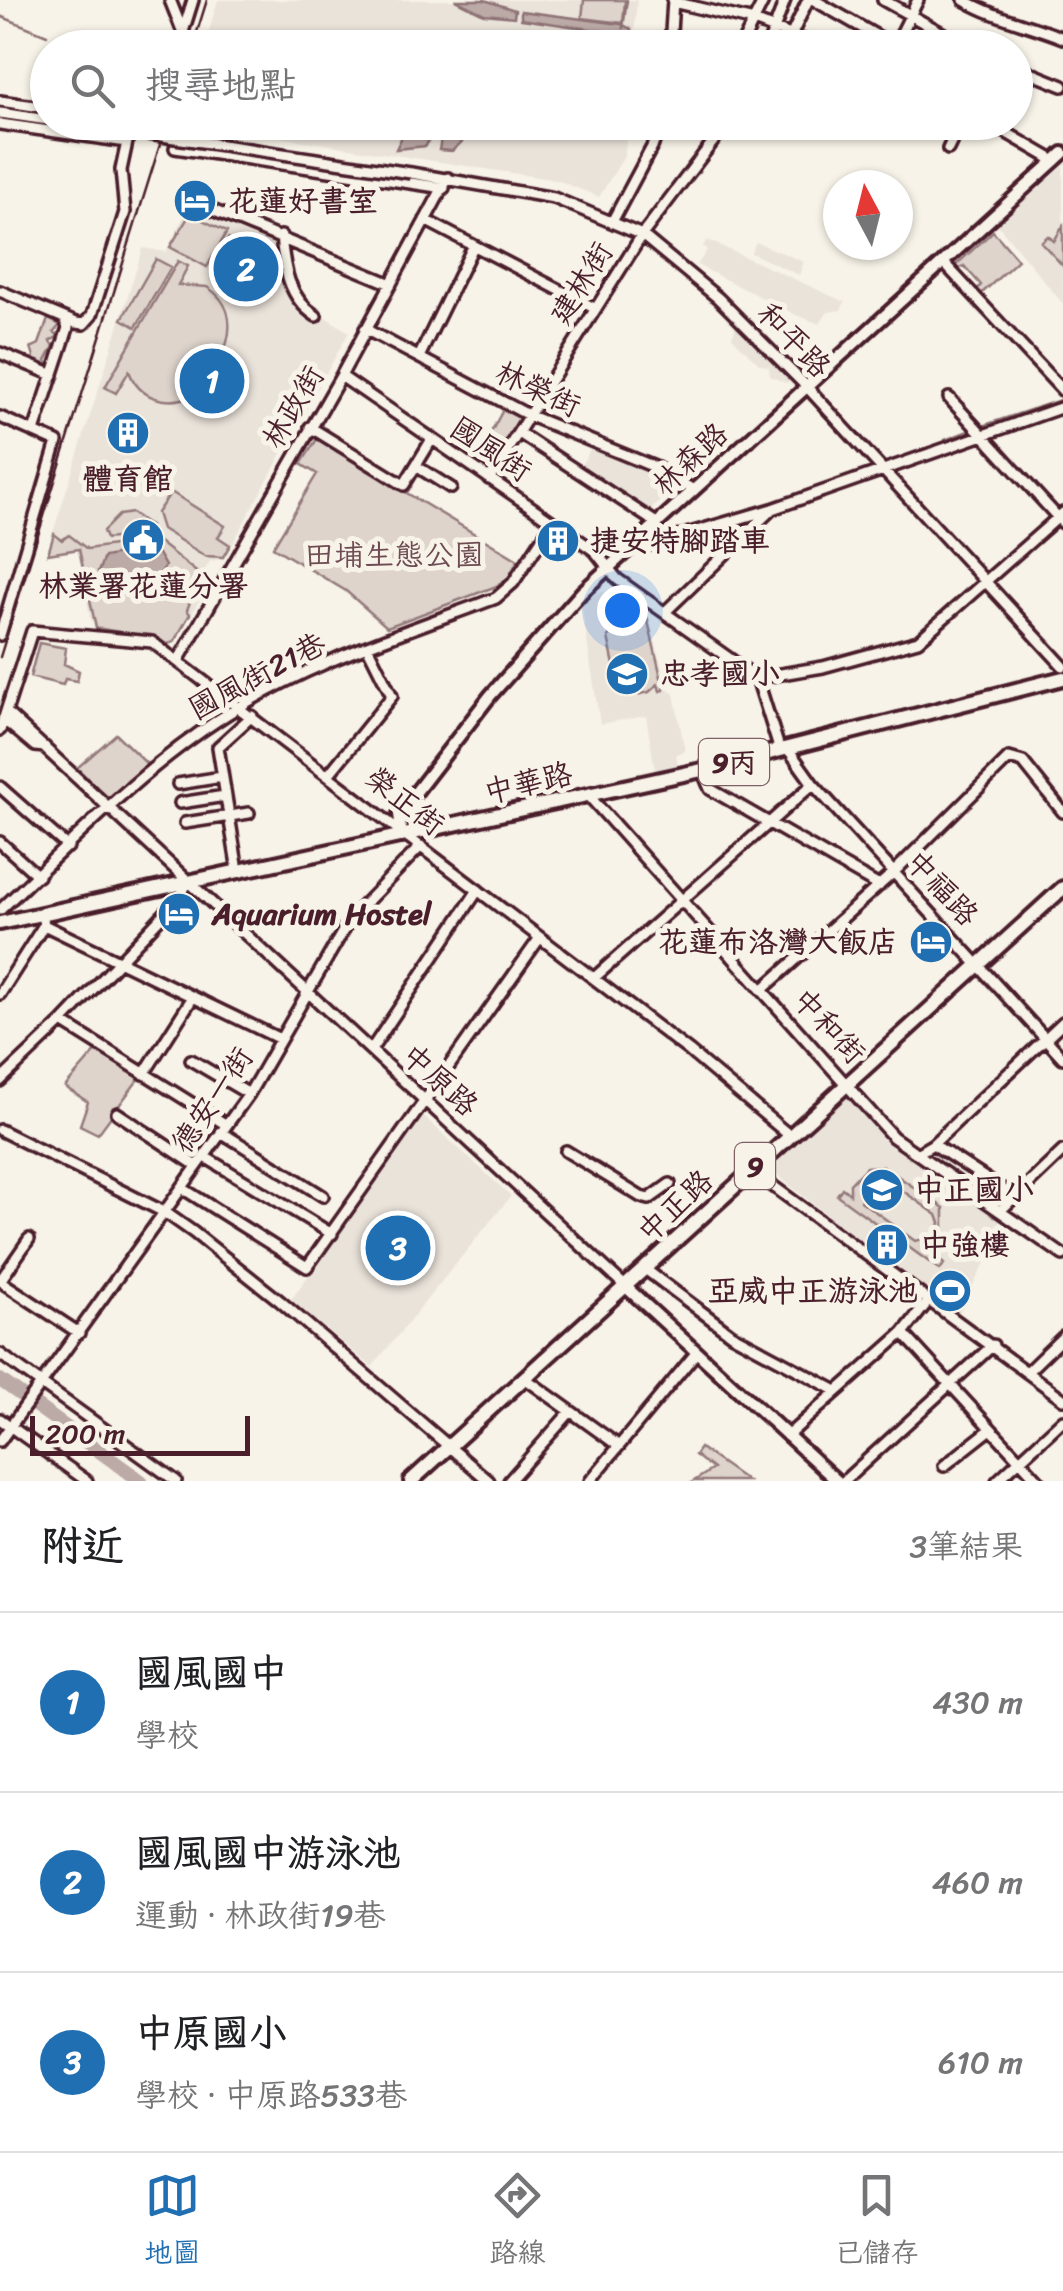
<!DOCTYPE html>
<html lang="zh-TW">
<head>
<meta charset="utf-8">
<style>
	:root { --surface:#fff; --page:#f6f6f6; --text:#202124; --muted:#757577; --line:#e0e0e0; --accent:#1f6fb2 }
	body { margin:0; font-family:Sriracha,"LXGW WenKai TC",sans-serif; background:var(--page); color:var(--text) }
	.compass { position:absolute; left:823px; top:170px; width:90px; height:90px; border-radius:50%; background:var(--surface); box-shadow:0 2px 8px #0004; rotate:353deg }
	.scale { position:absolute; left:30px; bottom:25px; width:220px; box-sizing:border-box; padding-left:10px; border:5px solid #4a1f2b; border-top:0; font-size:28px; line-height:35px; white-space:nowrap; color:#4a1f2b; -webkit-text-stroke:8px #f7f3e8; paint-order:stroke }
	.you { position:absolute; left:622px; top:610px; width:35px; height:35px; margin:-25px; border:8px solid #fff; border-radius:50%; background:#1a73e8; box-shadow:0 0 0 15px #1a73e833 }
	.badge { display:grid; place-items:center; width:65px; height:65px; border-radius:50%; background:var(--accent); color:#fff; font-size:32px; font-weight:700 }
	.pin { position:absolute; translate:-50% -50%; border:5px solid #fff; box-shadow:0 2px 10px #0006 }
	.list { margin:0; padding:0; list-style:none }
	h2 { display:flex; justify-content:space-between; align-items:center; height:130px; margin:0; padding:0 40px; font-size:42px }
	h2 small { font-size:32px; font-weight:400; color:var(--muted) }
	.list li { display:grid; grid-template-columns:65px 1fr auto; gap:30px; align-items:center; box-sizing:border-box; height:180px; padding:0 40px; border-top:2px solid var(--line) }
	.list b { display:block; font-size:38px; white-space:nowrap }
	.list p { margin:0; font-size:32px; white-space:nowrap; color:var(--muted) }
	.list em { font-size:32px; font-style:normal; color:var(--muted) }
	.icon { flex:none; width:55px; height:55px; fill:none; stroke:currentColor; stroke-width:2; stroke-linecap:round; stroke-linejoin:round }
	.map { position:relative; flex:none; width:1063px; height:1481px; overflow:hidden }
	.search { position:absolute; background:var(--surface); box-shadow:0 2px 8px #0004; left:30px; right:30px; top:30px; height:110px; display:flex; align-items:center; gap:25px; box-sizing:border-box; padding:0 35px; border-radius:55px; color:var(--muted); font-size:38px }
	.sheet { height:670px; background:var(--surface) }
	nav { display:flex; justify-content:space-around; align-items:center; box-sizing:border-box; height:140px; border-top:2px solid var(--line); background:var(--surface); font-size:28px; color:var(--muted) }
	nav a { display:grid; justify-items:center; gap:5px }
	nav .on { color:var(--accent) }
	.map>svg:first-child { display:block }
	.built { fill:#eae3da }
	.green { fill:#ded4cc; stroke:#947a7c; stroke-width:2.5; fill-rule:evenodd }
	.water { fill:#bcaaa7; stroke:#8e7275; stroke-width:2.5 }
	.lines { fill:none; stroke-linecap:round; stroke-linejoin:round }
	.stream { stroke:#8e7275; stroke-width:2.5 }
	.river { stroke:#bcaaa7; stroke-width:14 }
	.minor-casing { stroke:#4a1f2b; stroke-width:16 }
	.tertiary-casing { stroke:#4a1f2b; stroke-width:18 }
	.primary-casing { stroke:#4a1f2b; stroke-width:20 }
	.minor { stroke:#f7f3e8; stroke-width:9 }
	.tertiary { stroke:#f7f3e8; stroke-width:10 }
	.primary { stroke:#f7f3e8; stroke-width:12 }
	.rail { stroke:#4a1f2b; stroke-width:2.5 }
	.minor-bridge-casing { stroke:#4a1f2b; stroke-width:16; stroke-linecap:butt }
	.minor-bridge { stroke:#f7f3e8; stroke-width:9 }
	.labels { text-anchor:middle; stroke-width:10; stroke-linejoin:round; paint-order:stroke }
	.shield { fill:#f7f3e8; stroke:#7e5f64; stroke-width:2.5 }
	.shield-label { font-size:28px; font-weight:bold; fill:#4a1f2b }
	.poi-label { font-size:30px; font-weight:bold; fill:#4a1f2b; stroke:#f7f3e8; text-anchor:start }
	.street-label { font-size:30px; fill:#4a1f2b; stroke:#f7f3e8 }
	.park-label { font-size:30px; fill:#6f4c53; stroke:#f7f3e8 }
</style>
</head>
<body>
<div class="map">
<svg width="1063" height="1481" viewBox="0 0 1063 1481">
	<rect width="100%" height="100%" fill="#f7f3e8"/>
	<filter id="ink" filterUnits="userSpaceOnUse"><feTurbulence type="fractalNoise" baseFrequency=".01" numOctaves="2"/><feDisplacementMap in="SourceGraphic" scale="20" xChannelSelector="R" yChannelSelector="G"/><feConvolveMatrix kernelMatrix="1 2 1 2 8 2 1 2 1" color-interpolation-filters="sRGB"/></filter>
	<g filter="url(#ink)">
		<path class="built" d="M218 0H637L633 47 204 48Z
			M182 122 627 123 625 155 599 197 557 180Z
			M1063 166V304L998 225Z
			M189 206 279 245 295 298 349 332 224 559 210 561 198 583 202 596 175 643 164 646 154 639 98 632 90 617 78 551 46 555 143 248 166 252Z
			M707 240 845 302 841 310 828 312 820 324 796 315 697 265 707 250 703 246Z
			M756 242 804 262 799 275 751 253Z
			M739 316 796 376 786 383 770 376 769 367 759 364 732 337Z
			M695 431 704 434V445L717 458 707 469 681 448Z
			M594 443 651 471 648 481 671 491 646 514 579 469Z
			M624 589 647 609 667 688 674 694 685 751 676 754 678 765 655 770 646 716 600 724 581 602 597 593Z
			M847 1089 892 1143 1004 1215 986 1243 987 1259 956 1318 768 1168Z
			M422 1115 511 1196 372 1367 291 1300Z"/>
		<path class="green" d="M584 0H625L623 23 582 18Z
			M190 214 227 232 207 267 170 247Z
			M1063 226V266L1041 242 1048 236 1054 241Z
			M993 231 1018 260 980 295 976 291 981 285 964 266 958 270 955 266Z
			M156 259 171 267 136 327 122 319Z
			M178 261 188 266 178 285 207 287C250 314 223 369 192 396 166 406 139 399 129 371L116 393 105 387Z
			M48 319 60 325 54 332 59 336 50 341 54 346 46 361 50 369 37 367 39 362 31 363 34 357 31 348 39 344Z
			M504 408 521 416 506 446 489 436Z
			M317 439 518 560 507 580 494 587 387 627 346 591 273 547 317 474 301 464Z
			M171 492 225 526 218 537 230 545 223 557 205 556 162 529 157 513Z
			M132 513 150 526 149 534 106 539 103 531 119 515Z
			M54 534 62 540 69 535 87 549 155 539 200 575 187 610 190 614 174 642 164 645 155 638 96 628 79 549 48 554Z
			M645 608 664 690 660 691 658 684 649 692 637 695 617 679 608 637 620 617 641 618 639 610Z
			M39 643 66 648 64 664 79 671 77 681 65 679 63 685 30 677Z
			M116 734 149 766 109 800 77 768Z
			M98 1049 140 1077 98 1134 80 1125 88 1102 65 1087Z
			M883 1166 944 1208V1236L927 1250 944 1264 940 1270 837 1195 842 1188 850 1194V1184L866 1167ZM879 1174 937 1215 940 1223 934 1237 915 1241 861 1201V1181Z
			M700 1448 747 1481H694L713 1469 695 1455Z"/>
		<path class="water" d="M455 0H485L515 10 514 17 484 14Z
			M521 11 621 24 631 29V35L521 19Z
			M409 122 435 123 426 146 396 149Z
			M443 127 465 139 452 151 439 150Z
			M228 239 280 267 263 298 211 270Z
			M145 549 157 552 165 566 158 580 120 595 105 588 98 572 104 557Z"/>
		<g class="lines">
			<path class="stream" d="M0 16 47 35
				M623 28 627 0
				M979 427 1063 399
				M945 440 971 430"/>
			<path class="river" d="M0 1380 141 1481"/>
			<g class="minor-casing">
				<path id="minor" d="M170 0 182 30
					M814 0 898 48
					M883 0 969 48
					M964 0C995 18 1028 24 1063 38
					M673 2 754 21 824 48
					M792 34 808 0
					M178 48 193 0
					M670 48 673 0
					M740 48 764 0
					M767 48 785 0
					M894 48 918 0
					M1016 67 1063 86
					M0 101 48 108
					M0 113 48 120
					M149 122H152
					M988 122 1055 161
					M0 124 127 142 121 170 125 212 92 315 84 324 76 323 0 291
					M175 148 444 188
					M948 149 961 122
					M411 173 554 198 642 235 718 298 806 386 1063 666
					M193 202 391 284
					M425 220 594 308
					M613 220 653 145 660 122
					M281 236C284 267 288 298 316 316
					M943 262 1063 391
					M365 329 530 416 657 468 692 489
					M0 353 53 375
					M419 357 473 247
					M341 376 595 551 617 579 757 678 780 751
					M949 398 1063 523
					M0 417 57 442 0 635
					M310 427 404 485 432 439
					M34 431 68 328 65 319
					M519 433 658 524
					M416 466 451 488
					M489 479 642 235 728 122
					M634 545 639 548 772 509 1063 407
					M665 612 771 510
					M178 661 341 376 448 178
					M757 678 823 667 918 641 1063 513
					M9 715 625 1286
					M3 719 35 746 45 747
					M0 730 32 631 152 642 689 1051 790 1136
					M788 749 813 784 1063 1058
					M702 770 710 789 879 886
					M329 774 392 696 367 646
					M178 784 222 777
					M0 787 68 847
					M588 795 893 1137 1063 1255
					M180 803 225 796
					M185 823 249 813
					M0 842 38 876
					M238 871 218 747 252 716
					M0 910C69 845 138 772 218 720 302 665 402 633 496 598L513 583 553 522
					M42 915 44 925 280 1039
					M594 978 813 784
					M763 989 893 873 1009 758 1023 762 1063 812
					M0 994 44 925
					M62 1022 225 1124
					M371 1050 478 890
					M191 1060 249 1094
					M144 1074 193 997
					M0 1081 62 1022 180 897 187 883
					M117 1113 197 1166
					M0 1130 166 1213 193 1232 280 1301 489 1481
					M221 1132 323 1196
					M933 1144 1014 1197
					M566 1151 641 1197 649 1199 670 1184
					M918 1153 933 1144 1063 1022
					M205 1157 332 1234
					M751 1170 1063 1399
					M182 1188 307 1267 539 939
					M1001 1210 1063 1151
					M645 1269 731 1334 837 1391
					M0 1281 79 1333
					M0 1281 29 1239
					M903 1333 1039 1481
					M0 1354 176 1481
					M1028 1371 1063 1337
					M526 1379 619 1446
					M0 1419 87 1481
					M787 1436 903 1333 930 1299
					M0 1441 249 1094 350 919 421 846
					M944 1466 991 1429
					M509 1481 570 1412
					M590 1481 696 1353
					M844 1481 993 1345
					M997 1481 1063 1420"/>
			</g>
			<g class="tertiary-casing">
				<path id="tertiary" d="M402 837 399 814 490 696 582 592 1063 153
					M625 1286 837 1481"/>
			</g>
			<g class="primary-casing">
				<path id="primary" d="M0 923 702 770 1063 678
					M411 1481 1063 888"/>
			</g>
			<use href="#minor" class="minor"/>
			<use href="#tertiary" class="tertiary"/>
			<use href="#primary" class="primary"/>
			<path class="rail" d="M192 48 207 0
				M0 657 167 122"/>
			<g class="minor-bridge-casing">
				<path id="minor-bridge" d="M67 122 411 173"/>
			</g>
			<use href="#minor-bridge" class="minor-bridge"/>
		</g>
	</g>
	<defs>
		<g id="hotel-disc" transform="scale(2.25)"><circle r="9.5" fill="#1f6fb2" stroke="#f7f3e8"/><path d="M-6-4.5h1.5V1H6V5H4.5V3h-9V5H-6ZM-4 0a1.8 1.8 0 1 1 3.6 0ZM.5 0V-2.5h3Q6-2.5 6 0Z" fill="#fff"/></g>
		<g id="building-disc" transform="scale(2.25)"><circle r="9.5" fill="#1f6fb2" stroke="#f7f3e8"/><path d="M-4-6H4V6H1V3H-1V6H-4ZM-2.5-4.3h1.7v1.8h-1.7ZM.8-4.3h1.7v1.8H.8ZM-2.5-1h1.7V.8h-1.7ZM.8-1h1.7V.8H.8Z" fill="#fff"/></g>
		<g id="civic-disc" transform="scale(2.25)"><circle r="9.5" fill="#1f6fb2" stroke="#f7f3e8"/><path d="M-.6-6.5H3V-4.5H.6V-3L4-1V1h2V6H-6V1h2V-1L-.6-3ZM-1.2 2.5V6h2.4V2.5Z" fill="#fff"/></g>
		<g id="school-disc" transform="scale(2.25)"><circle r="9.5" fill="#1f6fb2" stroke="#f7f3e8"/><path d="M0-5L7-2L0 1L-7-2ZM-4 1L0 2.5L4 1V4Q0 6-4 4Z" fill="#fff"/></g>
		<g id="stadium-disc" transform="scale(2.25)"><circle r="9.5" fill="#1f6fb2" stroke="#f7f3e8"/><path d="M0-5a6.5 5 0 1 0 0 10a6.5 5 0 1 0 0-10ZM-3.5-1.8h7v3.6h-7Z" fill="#fff"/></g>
	</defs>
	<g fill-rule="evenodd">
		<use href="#hotel-disc" x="195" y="201"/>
		<use href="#building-disc" x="128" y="433"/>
		<use href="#civic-disc" x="143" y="540"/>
		<use href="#building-disc" x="558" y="541"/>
		<use href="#school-disc" x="627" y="674"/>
		<use href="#hotel-disc" x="179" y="914"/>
		<use href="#hotel-disc" x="931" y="942"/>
		<use href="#school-disc" x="882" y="1190"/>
		<use href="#building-disc" x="887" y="1245"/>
		<use href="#stadium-disc" x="950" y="1291"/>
	</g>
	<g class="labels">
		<g class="shield">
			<rect x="699" y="739" width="70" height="46" rx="8"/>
			<rect x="735" y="1143" width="40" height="46" rx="8"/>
		</g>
		<g class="shield-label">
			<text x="734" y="772">9丙</text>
			<text x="755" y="1176">9</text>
		</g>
		<g class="poi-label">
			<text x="228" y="211">花蓮好書室</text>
			<text x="128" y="489" text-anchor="middle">體育館</text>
			<text x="590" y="551">捷安特腳踏車</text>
			<text x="143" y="596" text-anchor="middle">林業署花蓮分署</text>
			<text x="660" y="684">忠孝國小</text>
			<text x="212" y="924">Aquarium Hostel</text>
			<text x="898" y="952" text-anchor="end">花蓮布洛灣大飯店</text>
			<text x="914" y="1200">中正國小</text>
			<text x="920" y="1255">中強樓</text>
			<text x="918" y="1301" text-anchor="end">亞威中正游泳池</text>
		</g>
		<g class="street-label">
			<text transform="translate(581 283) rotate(-58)" y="10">建林街</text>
			<text transform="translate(794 340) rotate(46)" y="10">和平路</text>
			<text transform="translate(538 389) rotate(25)" y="10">林榮街</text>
			<text transform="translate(293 407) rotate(-59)" y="10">林政街</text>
			<text transform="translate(491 449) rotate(34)" y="10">國風街</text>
			<text transform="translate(690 459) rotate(-43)" y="10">林森路</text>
			<text transform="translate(257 676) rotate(-28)" y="10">國風街21巷</text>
			<text transform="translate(528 783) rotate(-13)" y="10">中華路</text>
			<text transform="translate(405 801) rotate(38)" y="10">榮正街</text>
			<text transform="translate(942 888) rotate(47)" y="10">中福路</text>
			<text transform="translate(829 1026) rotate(47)" y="10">中和街</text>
			<text transform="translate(440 1080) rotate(42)" y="10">中原路</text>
			<text transform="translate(212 1100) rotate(-56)" y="10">德安一街</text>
			<text transform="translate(675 1206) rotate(-43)" y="10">中正路</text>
		</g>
		<g class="park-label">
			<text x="394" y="565">田埔生態公園</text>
		</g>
	</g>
</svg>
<svg class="compass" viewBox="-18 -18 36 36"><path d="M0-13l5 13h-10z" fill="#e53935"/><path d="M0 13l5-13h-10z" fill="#757577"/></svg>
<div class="scale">200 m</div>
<div class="you"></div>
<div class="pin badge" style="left:212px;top:381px">1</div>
<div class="pin badge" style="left:246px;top:269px">2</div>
<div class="pin badge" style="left:398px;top:1248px">3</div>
<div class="search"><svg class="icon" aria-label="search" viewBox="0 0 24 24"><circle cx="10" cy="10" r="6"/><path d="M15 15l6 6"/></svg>搜尋地點</div>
</div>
<section class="sheet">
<h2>附近<small>3筆結果</small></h2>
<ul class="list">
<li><span class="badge">1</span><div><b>國風國中</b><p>學校</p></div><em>430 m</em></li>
<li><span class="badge">2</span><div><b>國風國中游泳池</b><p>運動 · 林政街19巷</p></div><em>460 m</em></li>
<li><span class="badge">3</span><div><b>中原國小</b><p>學校 · 中原路533巷</p></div><em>610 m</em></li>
</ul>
</section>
<nav>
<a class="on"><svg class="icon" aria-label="map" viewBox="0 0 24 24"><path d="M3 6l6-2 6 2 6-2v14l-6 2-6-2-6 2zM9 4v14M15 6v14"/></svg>地圖</a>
<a><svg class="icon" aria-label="directions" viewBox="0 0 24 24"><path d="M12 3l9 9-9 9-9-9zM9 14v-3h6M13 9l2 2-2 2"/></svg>路線</a>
<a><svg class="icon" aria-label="saved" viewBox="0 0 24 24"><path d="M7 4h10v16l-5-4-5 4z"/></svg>已儲存</a>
</nav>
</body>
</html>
